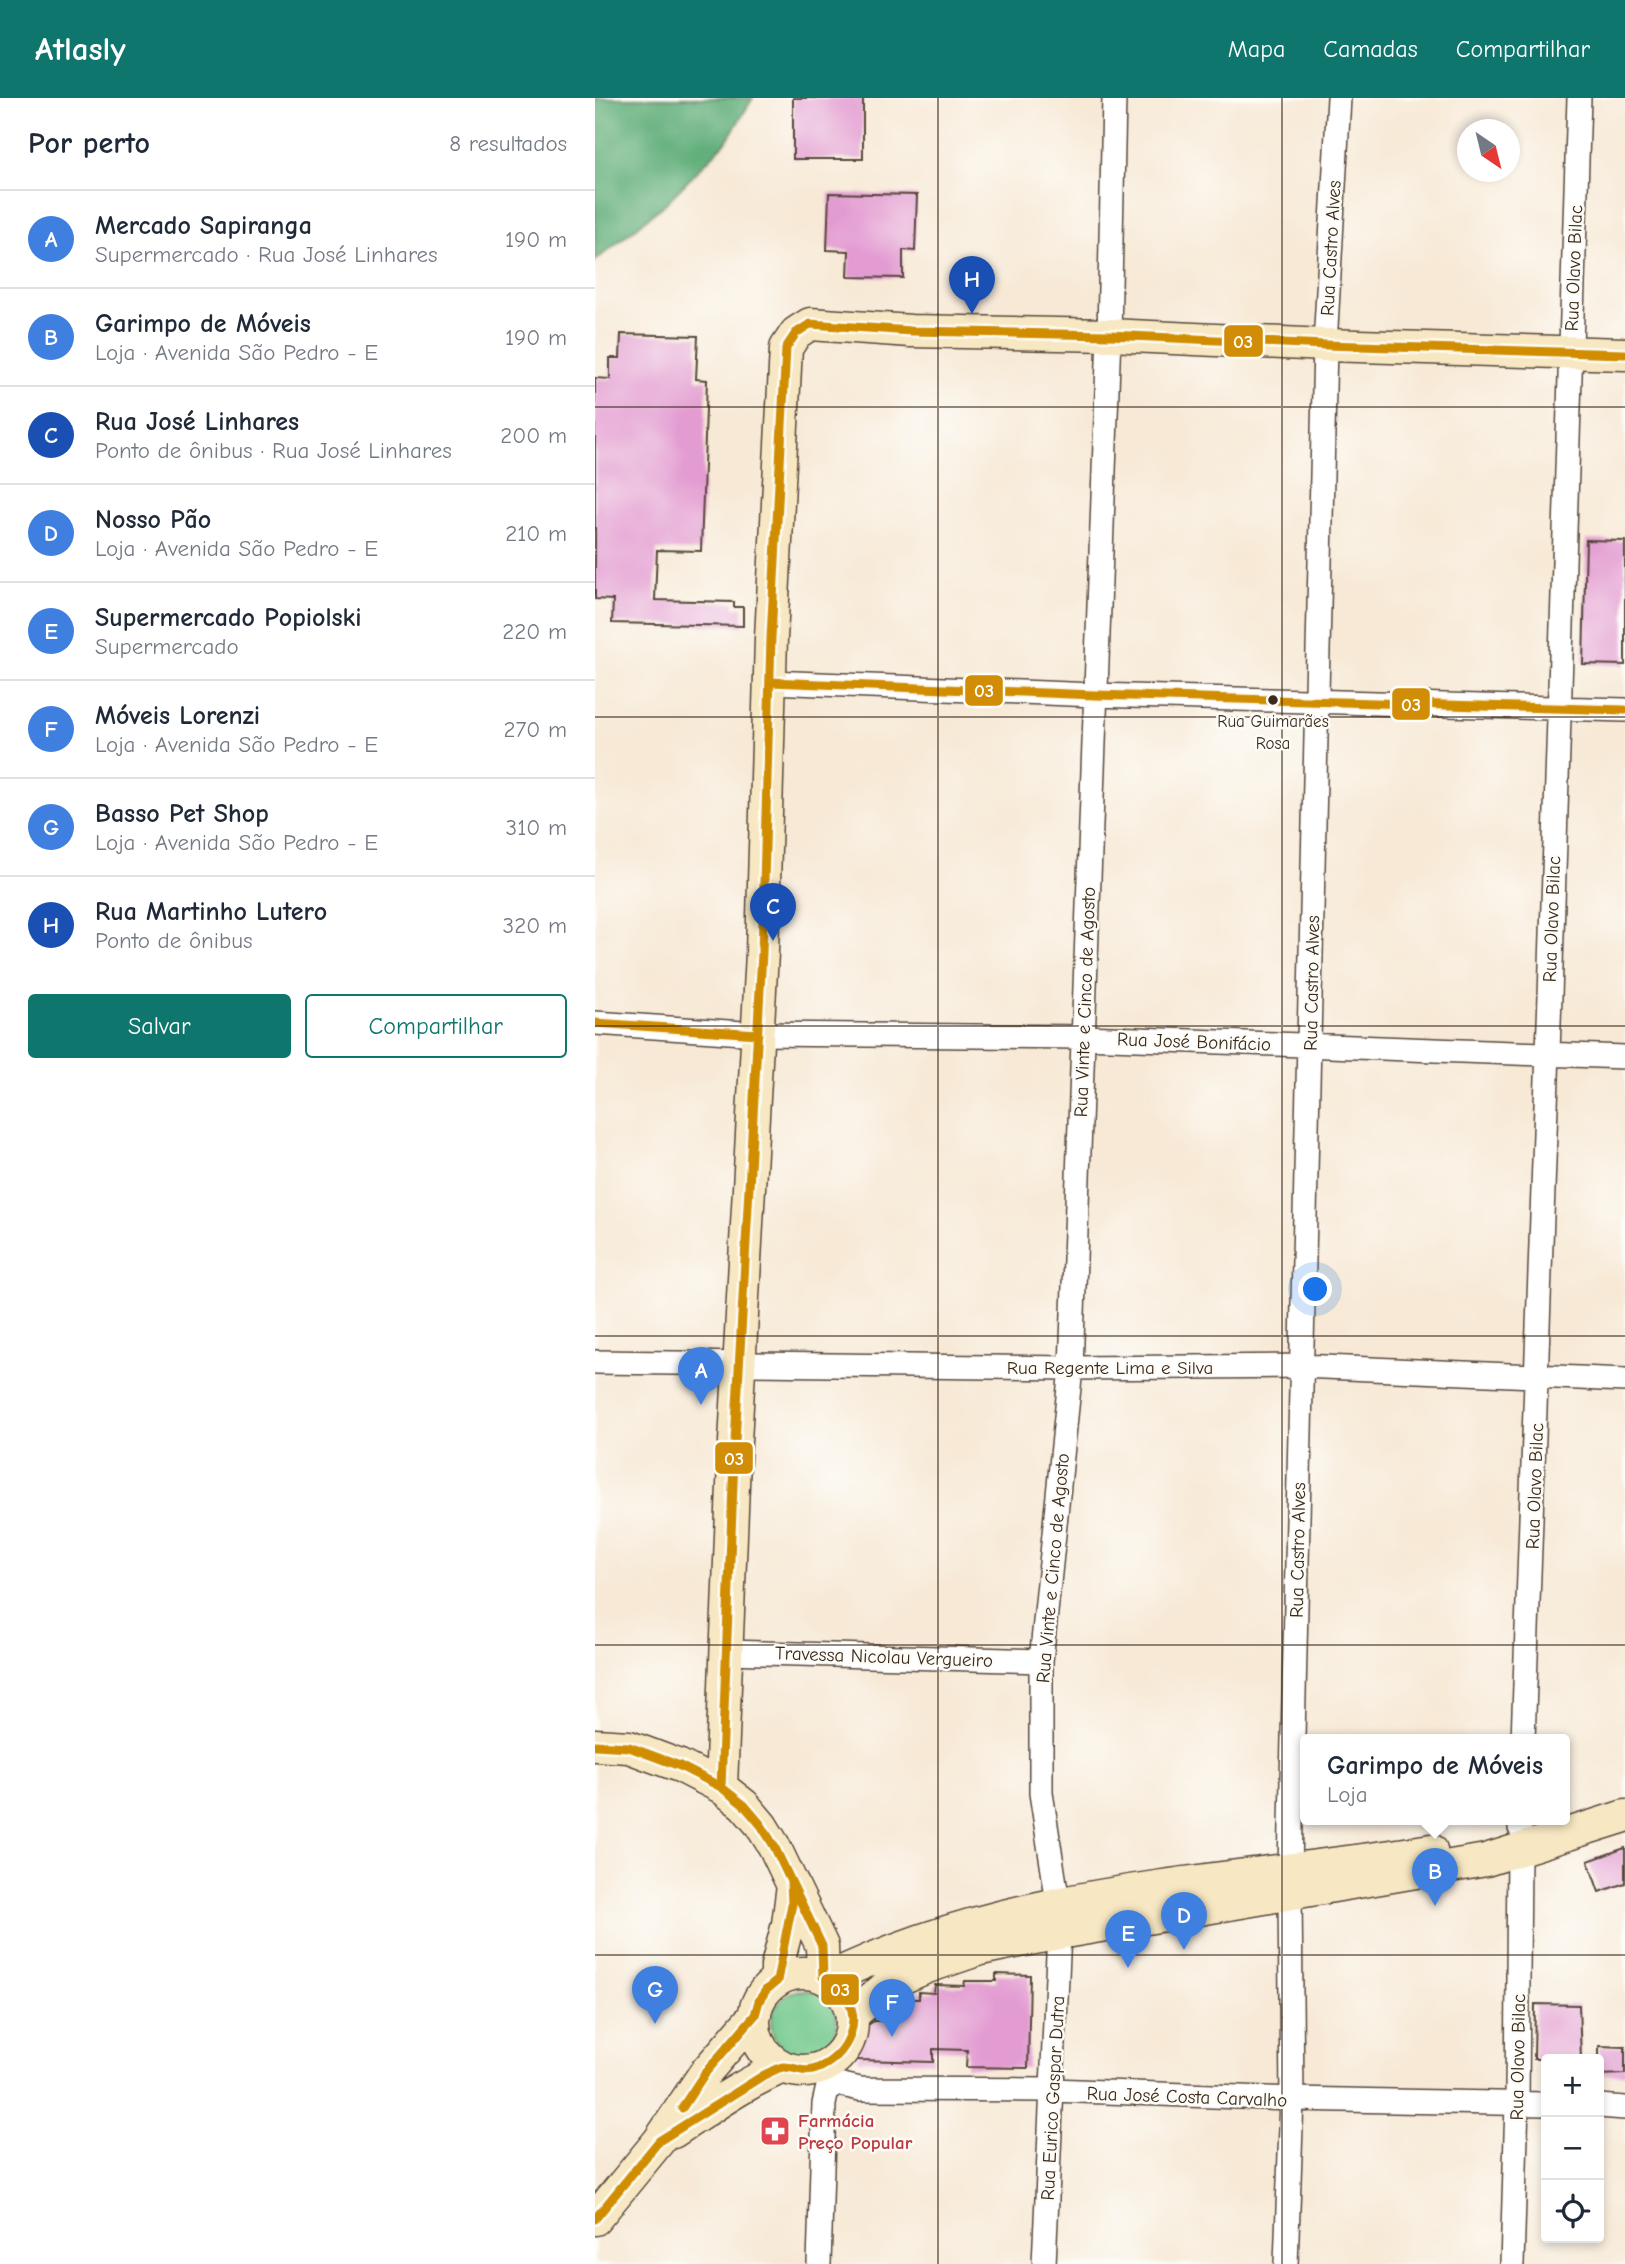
<!DOCTYPE html>
<html lang="pt">
<head>
<meta charset="utf-8">
<style>
	:root { --surface:#fff; --page:#f6f6f7; --text:#1f2937; --muted:#747a83; --line:#e0e1e3; --accent:#0f766e }
	body { margin:0; font-family:"Comic Neue",sans-serif; background:var(--page); color:var(--text) }
	.controls { position:absolute; right:21px; bottom:21px; display:grid; overflow:hidden; border-radius:7px; box-shadow:0 4px 10px #0003 }
	.controls button { width:63px; height:63px; display:grid; place-items:center; padding:0; border:0; border-bottom:2px solid var(--line); background:var(--surface); color:var(--text); font:35px sans-serif }
	.compass { position:absolute; left:862px; top:21px; width:63px; height:63px; border-radius:50%; background:var(--surface); box-shadow:0 4px 10px #0003; rotate:145deg }
	.you { position:absolute; left:721px; top:1192px; width:24px; height:24px; margin:-18px; border:5px solid #fff; border-radius:50%; background:#1a73e8; box-shadow:0 0 0 10px #1a73e833 }
	.badge { display:grid; place-items:center; width:46px; height:46px; border-radius:50%; background:var(--accent); color:#fff; font-size:23px; font-weight:700 }
	.pin { position:absolute; translate:-50% -58px; filter:drop-shadow(0 2px 4px #0008) }
	.pin::after { content:''; position:absolute; top:37px; width:24px; height:21px; background:inherit; clip-path:polygon(0 0,100% 0,50% 100%) }
	.popup { position:absolute; left:705px; top:1636px; width:270px; height:91px; box-sizing:border-box; display:grid; place-content:center; border-radius:7px; background:var(--surface); filter:drop-shadow(0 2px 5px #0005); font-size:23px; white-space:nowrap; color:var(--muted) }
	.popup b { font-size:26px; color:var(--text) }
	.popup::after { content:''; position:absolute; left:50%; top:100%; margin-left:-14px; border:14px solid transparent; border-top-color:var(--surface) }
	.list { margin:0; padding:0; list-style:none }
	h2 { display:flex; justify-content:space-between; align-items:center; height:91px; margin:0; padding:0 28px; font-size:30px }
	h2 small { font-size:23px; font-weight:400; color:var(--muted) }
	.list li { display:grid; grid-template-columns:46px 1fr auto; gap:21px; align-items:center; box-sizing:border-box; height:98px; padding:0 28px; border-top:2px solid var(--line) }
	.list b { display:block; font-size:26px; white-space:nowrap }
	.list p { margin:0; font-size:23px; white-space:nowrap; color:var(--muted) }
	.list em { font-size:23px; font-style:normal; color:var(--muted) }
	.actions { display:flex; gap:14px; padding:21px 28px }
	.actions a { flex:1; padding:16px 0; border:2px solid var(--accent); border-radius:7px; text-align:center; font-size:24px; color:var(--accent) }
	.actions .main { background:var(--accent); color:#fff }
	.icon { flex:none; width:38px; height:38px; fill:none; stroke:currentColor; stroke-width:2; stroke-linecap:round; stroke-linejoin:round }
	.map { position:relative; flex:none; width:1030px; height:2166px; overflow:hidden }
	header { display:flex; align-items:center; gap:42px; box-sizing:border-box; height:98px; padding:0 35px; background:var(--accent); color:#fff }
	header strong { font-size:33px }
	nav { display:flex; gap:38px; margin-inline-start:auto; font-size:24px }
	main { display:flex }
	aside { flex:1; background:var(--surface) }
	.map>svg:first-child { display:block }
	.green { fill:#74c98d; stroke:#587a56; stroke-width:2 }
	.forest { fill:#5fad78; stroke:#4d6c4b; stroke-width:2 }
	.building { fill:#e39cd2 }
	.lines { fill:none; stroke-linecap:round; stroke-linejoin:round }
	.street-casing { stroke:#57473a; stroke-width:26 }
	.secondary-casing { stroke:#57473a; stroke-width:35 }
	.street { stroke:#fff; stroke-width:23 }
	.secondary { stroke:#f7e8c3; stroke-width:32 }
	.bus-1-casing { stroke:#fdfcf7; stroke-width:14 }
	.bus-1 { stroke:#d18d06; stroke-width:9 }
	.grid { fill:none; stroke:#3b2a1e; stroke-width:2; stroke-opacity:0.55 }
	.bus-dot { fill:#3b2a1e; stroke:#fdfcf7; stroke-width:2.5 }
	.labels { text-anchor:middle; stroke-width:5; stroke-linejoin:round; paint-order:stroke }
	.bus-label { font-size:17px; fill:#3b2a1e; stroke:#fdfcf7 }
	.street-label { font-size:19px; fill:#3b2a1e; stroke:#fdfcf7 }
	.health-label { font-size:19px; font-weight:bold; fill:#be3a42; stroke:#fdfcf7; text-anchor:start }
	.line-badge { stroke:#fdfcf7; stroke-width:2.5 }
	.badge-label { font-size:19px; text-anchor:middle; font-weight:bold; fill:#fff }
</style>
</head>
<body>
<header>
<strong>Atlasly</strong>
<nav><a>Mapa</a><a>Camadas</a><a>Compartilhar</a></nav>
</header>
<main>
<aside>
<h2>Por perto<small>8 resultados</small></h2>
<ul class="list">
<li><span class="badge" style="background:#3f7fe0">A</span><div><b>Mercado Sapiranga</b><p>Supermercado · Rua José Linhares</p></div><em>190 m</em></li>
<li><span class="badge" style="background:#3f7fe0">B</span><div><b>Garimpo de Móveis</b><p>Loja · Avenida São Pedro - E</p></div><em>190 m</em></li>
<li><span class="badge" style="background:#1a4fb4">C</span><div><b>Rua José Linhares</b><p>Ponto de ônibus · Rua José Linhares</p></div><em>200 m</em></li>
<li><span class="badge" style="background:#3f7fe0">D</span><div><b>Nosso Pão</b><p>Loja · Avenida São Pedro - E</p></div><em>210 m</em></li>
<li><span class="badge" style="background:#3f7fe0">E</span><div><b>Supermercado Popiolski</b><p>Supermercado</p></div><em>220 m</em></li>
<li><span class="badge" style="background:#3f7fe0">F</span><div><b>Móveis Lorenzi</b><p>Loja · Avenida São Pedro - E</p></div><em>270 m</em></li>
<li><span class="badge" style="background:#3f7fe0">G</span><div><b>Basso Pet Shop</b><p>Loja · Avenida São Pedro - E</p></div><em>310 m</em></li>
<li><span class="badge" style="background:#1a4fb4">H</span><div><b>Rua Martinho Lutero</b><p>Ponto de ônibus</p></div><em>320 m</em></li>
</ul>
<div class="actions"><a class="main">Salvar</a><a>Compartilhar</a></div>
</aside>
<div class="map">
<svg width="1030" height="2166" viewBox="0 0 1030 2166">
	<rect width="100%" height="100%" fill="#fdfcf7"/>
	<filter id="ink" filterUnits="userSpaceOnUse"><feTurbulence type="fractalNoise" baseFrequency=".0143" numOctaves="2"/><feDisplacementMap in="SourceGraphic" scale="14" xChannelSelector="R" yChannelSelector="G"/><feConvolveMatrix kernelMatrix="1 2 1 2 8 2 1 2 1" color-interpolation-filters="sRGB"/></filter>
	<filter id="wash" filterUnits="userSpaceOnUse"><feTurbulence type="fractalNoise" baseFrequency=".00686" numOctaves="4" result="noise"/><feDisplacementMap in="SourceGraphic" scale="28" xChannelSelector="R" yChannelSelector="G"/><feGaussianBlur stdDeviation="1.57" result="paint"/><feColorMatrix in="noise" values="0 0 0 0 0 0 0 0 0 0 0 0 0 0 0 0 0 1.4 0 .05"/><feComposite in="paint" operator="in"/></filter>
	<g filter="url(#wash)">
		<rect width="100%" height="100%" fill="#f7e9d6"/>
		<path class="green" d="M176 1925a33 33 0 1 1 66 0a33 33 0 1 1-66 0Z"/>
		<path class="forest" d="M0 0H158L131 44 71 105 0 163Z"/>
		<g id="blocks">
			<path class="building" d="M198 0H268V61H198Z
				M234 95 322 97 320 153 308 152V180L253 179 254 153 232 152Z
				M26 236 103 238 101 281 112 282 106 453 62 452 60 502 139 504V509H148V528L17 525 18 502 0 501V280L15 281V260H25Z
				M991 442 1030 443V567L988 566Z
				M1030 1750V1785L1004 1794 993 1763Z
				M401 1876 435 1877 433 1970 371 1969 372 1952 338 1951V1964L263 1962 264 1933 279 1923H288V1915L299 1914V1907L313 1908V1901H324V1894L339 1895 340 1887 369 1888 370 1883H401Z
				M940 1906 984 1907 986 1961H939Z
				M1004 1948 1030 1949V1976L1004 1977Z"/>
		</g>
	</g>
	<g filter="url(#ink)">
		<use href="#blocks" fill-opacity="0" stroke="#57473a" stroke-width="2"/>
		<g class="lines">
			<g class="street-casing">
				<path id="street" d="M175 584 500 597 1030 612
					M0 925 163 936 488 939 1030 959
					M0 1264 476 1270 706 1268 1030 1282
					M131 1554 446 1563
					M928 1642C951 1095 965 547 984 0
					M925 1730V1722
					M695 1770 730 247 744 0
					M463 1805 446 1695V1563L476 1270 514 237 519 0
					M234 1984 265 1991 457 1992 697 2001 951 2006
					M1004 2008 1030 2010
					M224 2166 229 2006 234 1984
					M449 2166 464 1835
					M691 2166 697 2001 695 1796
					M917 2166 922 2005 924 1753"/>
			</g>
			<g class="secondary-casing">
				<path id="secondary" d="M0 1647 34 1649 85 1668 126 1689 149 1707 166 1727 179 1748 227 1848 228 1879
					M126 1689 139 1362 167 855 176 540 191 250 201 235 215 226 316 233 514 237 730 247 1030 256
					M159 1924a49 49 0 1 1 98 0a49 49 0 1 1-98 0Z
					M233 1881C420 1788 633 1785 836 1752
					M182 1883V1868L193 1826 198 1787
					M257 1917 297 1884 332 1869 385 1851 464 1835 891 1762 1030 1718
					M78 2034C114 2011 149 1985 188 1969
					M0 2121 64 2043 110 1975 160 1917"/>
			</g>
			<use href="#street" class="street"/>
			<use href="#secondary" class="secondary"/>
			<g class="bus-1-casing">
				<path id="bus-1" d="M175 584 500 597 1030 612
					M0 925 163 936
					M0 1647 34 1649 85 1668 126 1689 149 1707 166 1727 179 1748 227 1848 228 1879C234 1883 241 1887 246 1892 271 1920 253 1959 221 1971 209 1976 201 1969 189 1969 183 1969 175 1975 169 1977L64 2043 0 2121
					M126 1689 139 1362 167 855 176 540 191 250 201 235 215 226 316 233 514 237 730 247 1030 256
					M87 2010 110 1975 160 1917 164 1903 171 1892 182 1883 197 1806 196 1783"/>
			</g>
			<use href="#bus-1" class="bus-1"/>
		</g>
	</g>
	<path class="grid" d="M343 0V2166M687 0V2166M0 309H1030M0 619H1030M0 928H1030M0 1238H1030M0 1547H1030M0 1857H1030"/>
	<defs>
		<g id="pharmacy-square" transform="scale(1.575)"><rect x="-9" y="-9" width="18" height="18" rx="4" fill="#e0444e" stroke="#fdfcf7"/><path d="M-2-6h4v4h4v4h-4v4h-4v-4h-4v-4h4Z" fill="#fff"/></g>
	</defs>
	<g fill-rule="evenodd">
		<use href="#pharmacy-square" x="180" y="2033"/>
	</g>
	<circle class="bus-dot" cx="678" cy="602" r="6"/>
	<g class="labels">
		<g class="bus-label">
			<text x="678" y="629">Rua Guimarães<tspan x="678" dy="22">Rosa</tspan></text>
		</g>
		<g class="street-label">
			<text transform="translate(735 150) rotate(-87)" y="7">Rua Castro Alves</text>
			<text transform="translate(978 170) rotate(-88)" y="7">Rua Olavo Bilac</text>
			<text transform="translate(956 821) rotate(-88)" y="7">Rua Olavo Bilac</text>
			<text transform="translate(716 885) rotate(-89)" y="7">Rua Castro Alves</text>
			<text transform="translate(489 904) rotate(-88)" y="7">Rua Vinte e Cinco de Agosto</text>
			<text transform="translate(599 943) rotate(2)" y="7">Rua José Bonifácio</text>
			<text x="515" y="1276">Rua Regente Lima e Silva</text>
			<text transform="translate(939 1388) rotate(-88)" y="7">Rua Olavo Bilac</text>
			<text transform="translate(702 1452) rotate(-89)" y="7">Rua Castro Alves</text>
			<text transform="translate(457 1470) rotate(-85)" y="7">Rua Vinte e Cinco de Agosto</text>
			<text transform="translate(289 1558) rotate(2)" y="7">Travessa Nicolau Vergueiro</text>
			<text transform="translate(922 1959) rotate(-89)" y="7">Rua Olavo Bilac</text>
			<text transform="translate(592 1998) rotate(2)" y="7">Rua José Costa Carvalho</text>
			<text transform="translate(457 2000) rotate(-87)" y="7">Rua Eurico Gaspar Dutra</text>
		</g>
		<g class="health-label">
			<text x="203" y="2029">Farmácia<tspan x="203" dy="22">Preço Popular</tspan></text>
		</g>
	</g>
	<g class="line-badge">
		<rect x="628" y="226" width="41" height="34" rx="7" fill="#d18d06"/>
		<rect x="369" y="576" width="40" height="33" rx="7" fill="#d18d06"/>
		<rect x="796" y="589" width="40" height="34" rx="7" fill="#d18d06"/>
		<rect x="119" y="1343" width="40" height="34" rx="7" fill="#d18d06"/>
		<rect x="225" y="1875" width="40" height="33" rx="7" fill="#d18d06"/>
	</g>
	<g class="badge-label">
		<text x="648" y="250">03</text>
		<text x="389" y="599">03</text>
		<text x="816" y="613">03</text>
		<text x="139" y="1367">03</text>
		<text x="245" y="1898">03</text>
	</g>
</svg>
<div class="controls">
<button>+</button>
<button>−</button>
<button><svg class="icon" aria-label="locate" viewBox="0 0 24 24"><circle cx="12" cy="12" r="6"/><path d="M12 2v4M12 18v4M2 12h4M18 12h4"/></svg></button>
</div>
<svg class="compass" viewBox="-18 -18 36 36"><path d="M0-13l5 13h-10z" fill="#e53935"/><path d="M0 13l5-13h-10z" fill="#747a83"/></svg>
<div class="you"></div>
<div class="pin badge" style="left:106px;top:1307px;background:#3f7fe0">A</div>
<div class="pin badge" style="left:840px;top:1808px;background:#3f7fe0">B</div>
<div class="popup"><b>Garimpo de Móveis</b>Loja</div>
<div class="pin badge" style="left:178px;top:843px;background:#1a4fb4">C</div>
<div class="pin badge" style="left:589px;top:1852px;background:#3f7fe0">D</div>
<div class="pin badge" style="left:533px;top:1870px;background:#3f7fe0">E</div>
<div class="pin badge" style="left:297px;top:1939px;background:#3f7fe0">F</div>
<div class="pin badge" style="left:60px;top:1926px;background:#3f7fe0">G</div>
<div class="pin badge" style="left:377px;top:216px;background:#1a4fb4">H</div>
</div>
</main>
</body>
</html>
